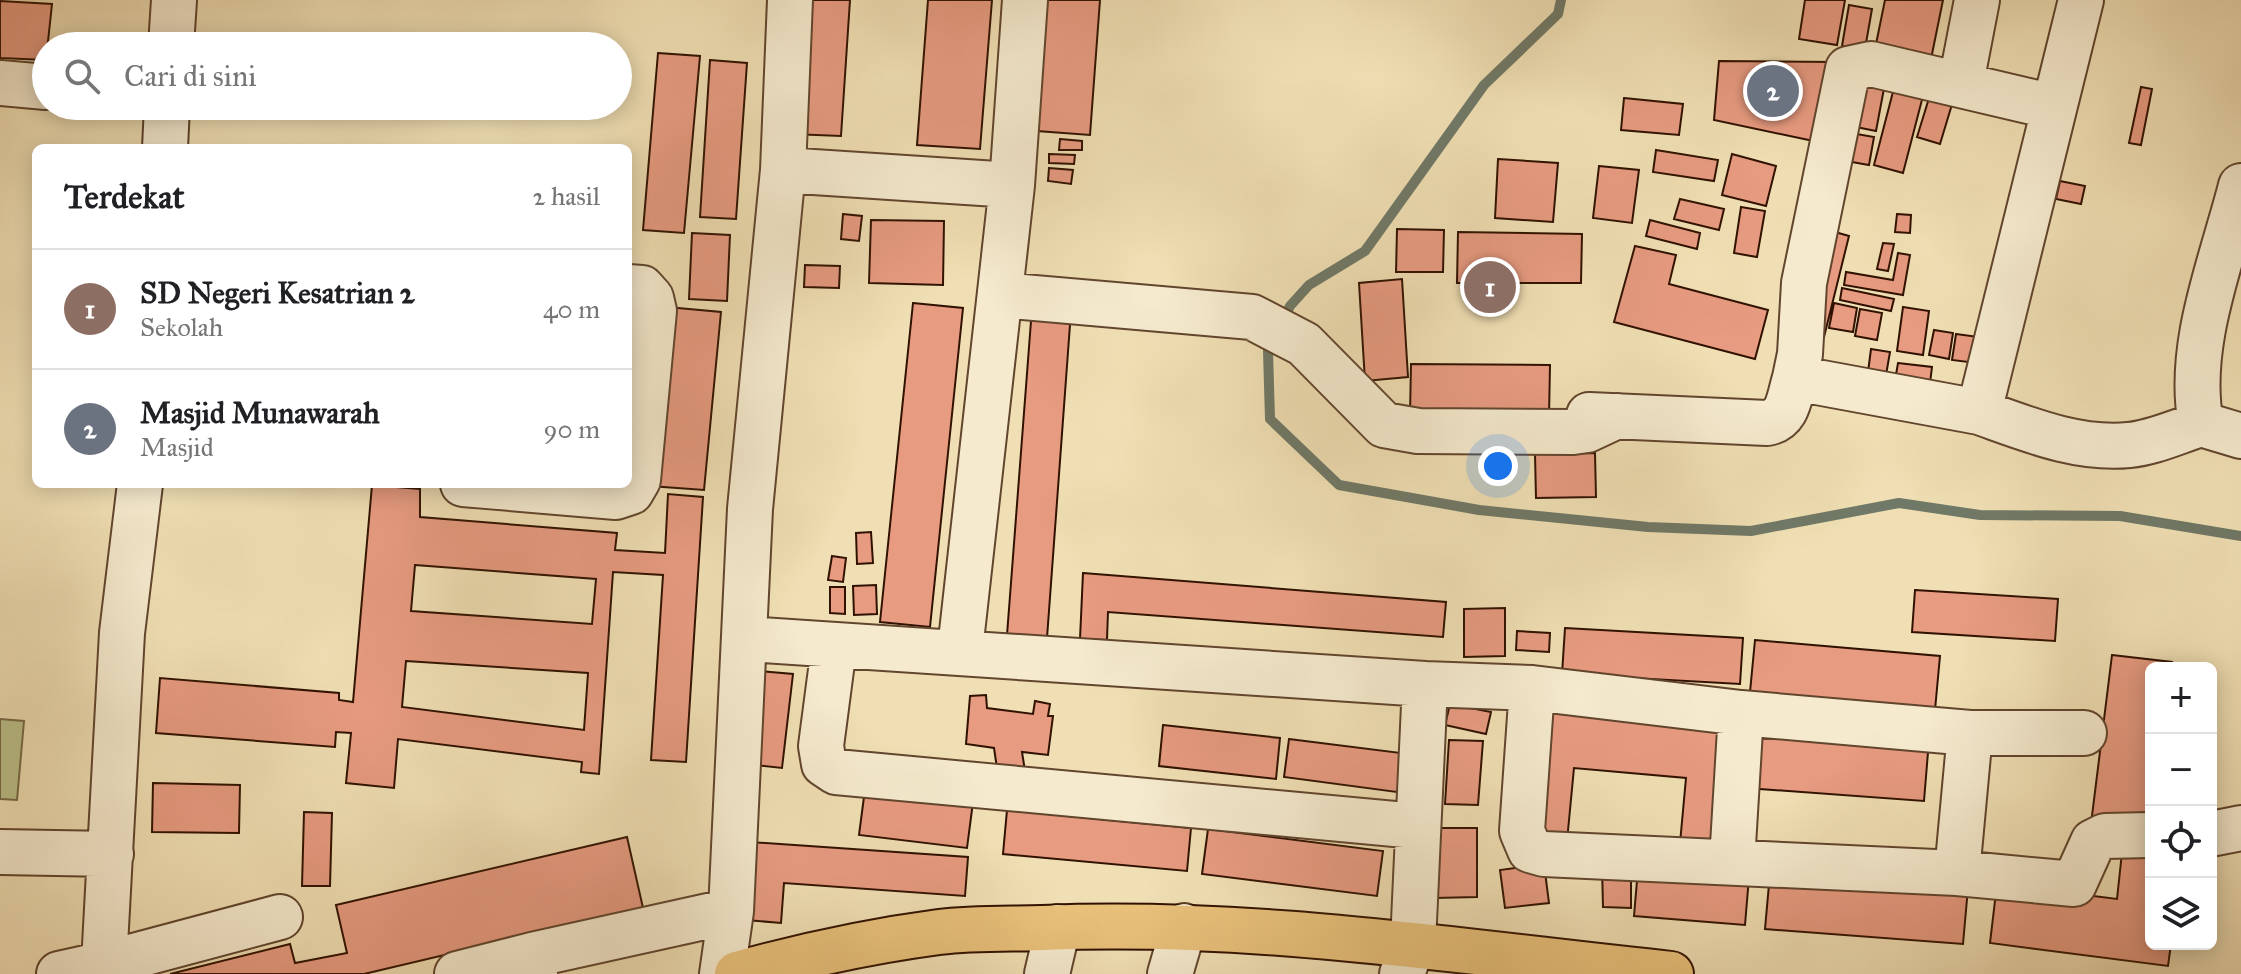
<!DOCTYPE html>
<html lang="id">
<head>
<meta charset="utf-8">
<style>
	:root { --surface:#fff; --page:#f2f2f2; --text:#202124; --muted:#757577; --line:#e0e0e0; --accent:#111827 }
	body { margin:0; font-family:"IM FELL Great Primer",serif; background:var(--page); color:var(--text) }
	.controls { position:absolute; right:24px; bottom:24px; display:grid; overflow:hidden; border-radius:12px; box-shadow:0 4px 20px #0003 }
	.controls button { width:72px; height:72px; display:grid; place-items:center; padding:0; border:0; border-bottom:2px solid var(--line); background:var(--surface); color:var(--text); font:40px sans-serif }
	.you { position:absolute; left:1498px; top:466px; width:28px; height:28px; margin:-20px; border:6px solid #fff; border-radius:50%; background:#1a73e8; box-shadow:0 0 0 12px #1a73e833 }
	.badge { display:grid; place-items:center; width:52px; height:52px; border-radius:50%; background:var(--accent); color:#fff; font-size:26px; font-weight:700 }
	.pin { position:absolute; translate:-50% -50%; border:4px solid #fff; box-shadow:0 2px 8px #0006 }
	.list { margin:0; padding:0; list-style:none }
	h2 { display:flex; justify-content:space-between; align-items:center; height:104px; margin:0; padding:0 32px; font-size:34px }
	h2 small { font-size:26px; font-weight:400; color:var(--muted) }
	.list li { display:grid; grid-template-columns:52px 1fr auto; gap:24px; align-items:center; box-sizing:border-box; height:120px; padding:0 32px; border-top:2px solid var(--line) }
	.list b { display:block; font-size:30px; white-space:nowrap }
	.list p { margin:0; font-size:26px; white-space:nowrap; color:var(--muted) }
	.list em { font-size:26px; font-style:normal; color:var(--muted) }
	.icon { flex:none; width:44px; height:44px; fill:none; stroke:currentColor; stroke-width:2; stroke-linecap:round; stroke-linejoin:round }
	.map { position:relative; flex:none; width:2241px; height:974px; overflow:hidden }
	.search { position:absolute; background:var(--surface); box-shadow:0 4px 20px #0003; left:32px; top:32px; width:600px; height:88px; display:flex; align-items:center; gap:20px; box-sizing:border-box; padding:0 28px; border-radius:44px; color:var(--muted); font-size:30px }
	.panel { position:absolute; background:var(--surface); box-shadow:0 4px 20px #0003; left:32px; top:144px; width:600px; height:344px; border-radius:12px }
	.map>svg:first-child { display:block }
	.green { fill:#bcc18b; stroke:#766a46; stroke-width:2 }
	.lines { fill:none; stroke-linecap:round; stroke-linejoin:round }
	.stream { stroke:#707967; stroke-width:10 }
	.building { fill:#e79b81; stroke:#311200; stroke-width:2; fill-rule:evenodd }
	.minor-casing { stroke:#61452d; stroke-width:48 }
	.major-casing { stroke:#311200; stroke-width:48 }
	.minor { stroke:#f5eace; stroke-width:44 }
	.major { stroke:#e8c07a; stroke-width:44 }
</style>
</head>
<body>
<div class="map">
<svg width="2241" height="974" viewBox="0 0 2241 974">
	<rect width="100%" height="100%" fill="#f0dfb4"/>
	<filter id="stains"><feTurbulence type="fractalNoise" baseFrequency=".0025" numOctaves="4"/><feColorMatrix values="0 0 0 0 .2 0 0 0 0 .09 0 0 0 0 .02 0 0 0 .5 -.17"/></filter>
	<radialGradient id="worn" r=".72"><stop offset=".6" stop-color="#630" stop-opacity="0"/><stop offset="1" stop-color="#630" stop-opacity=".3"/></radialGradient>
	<path class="green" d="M0 719 24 721 17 800 0 799Z"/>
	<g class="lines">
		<path class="stream" d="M1282 322 1290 306 1309 285 1365 251 1484 85 1558 14 1561 0
			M1273 340 1268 351 1270 419 1339 485 1479 510 1648 527 1751 531 1899 503 1980 515 2120 516 2241 536"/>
	</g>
	<path class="building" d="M800 0H850L841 136 791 134Z
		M928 0H992L980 149 917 145Z
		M1047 0H1100L1090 135 1037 131Z
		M1805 0H1845L1837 45 1799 39Z
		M1885 0H1943L1930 64 1874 54Z
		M0 1 52 4 46 60 0 58Z
		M1849 5 1872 9 1865 49 1842 46Z
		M658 53 700 56 684 233 643 230Z
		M710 60 747 63 736 219 700 217Z
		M1719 61 1835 62 1823 143 1714 120Z
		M1866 79 1885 83 1876 131 1856 127Z
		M1895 84 1924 92 1903 173 1874 165Z
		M2141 87 2152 89 2141 145 2129 143Z
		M1930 95 1953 101 1940 144 1917 137Z
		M1624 98 1683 104 1679 135 1621 130Z
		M1851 133 1874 137 1869 165 1846 161Z
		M1060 139 1082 141V150H1059Z
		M1656 150 1718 160 1714 181 1653 172Z
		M1049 154 1075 155 1074 164 1049 163Z
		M1732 154 1776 166 1766 206 1722 195Z
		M1498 159 1558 163 1553 222 1495 218Z
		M1599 166 1639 170 1632 223 1593 218Z
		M1049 168 1073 170 1071 184 1048 181Z
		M2060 181 2085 186 2081 204 2056 199Z
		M1680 199 1724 209 1719 230 1674 219Z
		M1741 207 1765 211 1757 257 1734 253Z
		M843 214 862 216 859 241 841 239Z
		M1897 214 1911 215 1910 233 1895 232Z
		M871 220 944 221 943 285 869 283Z
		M1650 220 1700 233 1697 249 1646 236Z
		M1397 229 1444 230 1443 272H1396Z
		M1458 232 1582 234 1581 283H1457Z
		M1835 232 1849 236 1824 337 1809 334Z
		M692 233 730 235 727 301 689 299Z
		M1883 243 1894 244 1888 271 1877 269Z
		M1635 246 1676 255 1669 284 1768 310 1755 359 1614 322Z
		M1898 253 1910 255 1903 295 1844 285 1846 272 1893 280Z
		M805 265 840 266 839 288 804 287Z
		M1402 279 1408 377 1365 381 1359 283Z
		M1842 288 1894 299 1891 311 1840 300Z
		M913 303 963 308 930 627 880 622Z
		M1834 303 1857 308 1853 332 1829 328Z
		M667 307 721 312 704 490 650 486Z
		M1903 307 1929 311 1923 355 1897 351Z
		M1032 308 1071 311 1047 638 1007 635Z
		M1860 309 1882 313 1877 340 1855 336Z
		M1934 330 1953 333 1949 359 1929 355Z
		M1956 334 1979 337 1976 363 1952 360Z
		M1871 349 1890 352 1886 375 1868 372Z
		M1898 363 1932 367 1929 391 1894 386Z
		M1411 364 1550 365 1549 416 1410 414Z
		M1595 453 1596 497 1536 498 1535 454Z
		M372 485 420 489V517L617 533 615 550 665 553 668 494 703 497 686 762 651 760 663 575 613 572 599 774 581 772 582 762 398 739 394 788 346 783 351 733 336 732 335 747 156 733 160 678 339 693V700L353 702ZM415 565 596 579 592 624 411 611ZM406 661 588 673 584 730 402 707Z
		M871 532 873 563 857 564 856 533Z
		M832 556 846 558 843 582 828 580Z
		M1083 573 1446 602 1443 637 1108 612 1107 640 1080 639Z
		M876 585 877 614 854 615 853 586Z
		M830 587H845V614L830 613Z
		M1915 590 2058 599 2055 641 1912 632Z
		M1505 608V656L1464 657V609Z
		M1565 628 1743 638 1740 684 1562 674Z
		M1517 631 1550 633 1549 652 1516 650Z
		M1755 640 1940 656 1935 710 1750 692Z
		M2112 655 2172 662V668H2151V824L2092 816Z
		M749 670 793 674 782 768 739 763Z
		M986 695 987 708 1033 714 1035 701 1050 704 1048 716H1053L1048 755 1022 752 1025 771 998 775 994 748 966 744 970 696Z
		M1552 700 1731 719 1720 857 1679 854 1686 778 1574 768 1567 841 1539 839Z
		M1450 704 1491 712 1486 734 1445 725Z
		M1163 725 1280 738 1276 779 1159 766Z
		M1750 727 1929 740 1924 801 1746 788Z
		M1289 739 1409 754 1404 793 1284 777Z
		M1449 740 1483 741 1478 805 1445 804Z
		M153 783 240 785 239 833 152 832Z
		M865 789 973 802 967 848 859 835Z
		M1007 810 1191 828 1187 871 1003 854Z
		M304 812 332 813 330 886H302Z
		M1434 828H1477V897L1434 898Z
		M1208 829 1383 851 1377 896 1202 874Z
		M627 837 643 908 364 974H170L290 944 295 963 347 953 336 905Z
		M751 842 968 857 965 896 784 883 781 923 746 920Z
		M2123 843 2151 846V944H2171L2168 966 1990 943 1997 884 2117 899Z
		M1544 864 1549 903 1505 908 1500 870Z
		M1602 867H1631V908L1603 907Z
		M1638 869 1749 877 1745 925 1634 916Z
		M1770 873 1968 888 1963 944 1765 929Z"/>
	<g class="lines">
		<g class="minor-casing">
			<path id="minor" d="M2081 0 1979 412C2027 429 2077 450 2129 445 2153 443 2178 431 2201 424
				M171 46 174 0
				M0 83 46 87
				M1961 83 1977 0
				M165 148 167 106
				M783 170 1012 185
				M2241 186C2222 261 2186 346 2201 424L2241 436
				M1001 295 1252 317 1304 344 1384 425 1418 431 1573 432 1587 430 1617 416
				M1795 378 1800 354 1804 283 1848 69 1871 64 2054 107
				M1589 415 1767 423C1789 419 1789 397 1795 378L1979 412
				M463 484 616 497 631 492 638 480 654 311 651 298 642 288 628 287
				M746 639 1425 684 1413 943 1402 974
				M834 647 821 746 824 764 836 772 1416 826
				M960 650 1012 185 1025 0
				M1425 684 1532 688 1741 713 1970 733 1957 873 2074 884 2093 842 2105 836 2151 835
				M1532 688 1522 831 1530 850 1544 854 1957 873
				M1970 733H2084
				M2211 834 2241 828
				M0 852 111 854
				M1732 862 1741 713
				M104 964 280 917
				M59 974 104 964 122 633 140 484
				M457 974 532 955
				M535 974 532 955 731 911
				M722 974 731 911 750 509 783 170 790 0
				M1047 974 1058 927
				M1170 974 1184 926"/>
		</g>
		<g class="major-casing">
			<path id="major" d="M737 974C802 956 871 941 939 932 972 928 1008 929 1042 928 1253 919 1461 952 1671 974"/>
		</g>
		<use href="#minor" class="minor"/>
		<use href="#major" class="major"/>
	</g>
	<rect width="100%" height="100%" filter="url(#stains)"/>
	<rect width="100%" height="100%" fill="url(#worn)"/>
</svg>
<div class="controls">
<button>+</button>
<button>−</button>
<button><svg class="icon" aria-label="locate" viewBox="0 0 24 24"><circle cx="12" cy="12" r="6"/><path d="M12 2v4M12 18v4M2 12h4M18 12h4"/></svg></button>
<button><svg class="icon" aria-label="layers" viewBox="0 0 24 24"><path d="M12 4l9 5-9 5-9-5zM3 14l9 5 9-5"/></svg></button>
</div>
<div class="you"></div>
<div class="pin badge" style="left:1490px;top:287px;background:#8d6e63">1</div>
<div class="pin badge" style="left:1773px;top:91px;background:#6b7280">2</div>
<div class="search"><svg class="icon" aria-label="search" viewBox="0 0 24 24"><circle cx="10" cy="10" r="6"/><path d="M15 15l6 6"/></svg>Cari di sini</div>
<section class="panel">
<h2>Terdekat<small>2 hasil</small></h2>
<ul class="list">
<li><span class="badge" style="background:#8d6e63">1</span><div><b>SD Negeri Kesatrian 2</b><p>Sekolah</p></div><em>40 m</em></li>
<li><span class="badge" style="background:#6b7280">2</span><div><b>Masjid Munawarah</b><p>Masjid</p></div><em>90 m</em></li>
</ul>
</section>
</div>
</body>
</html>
